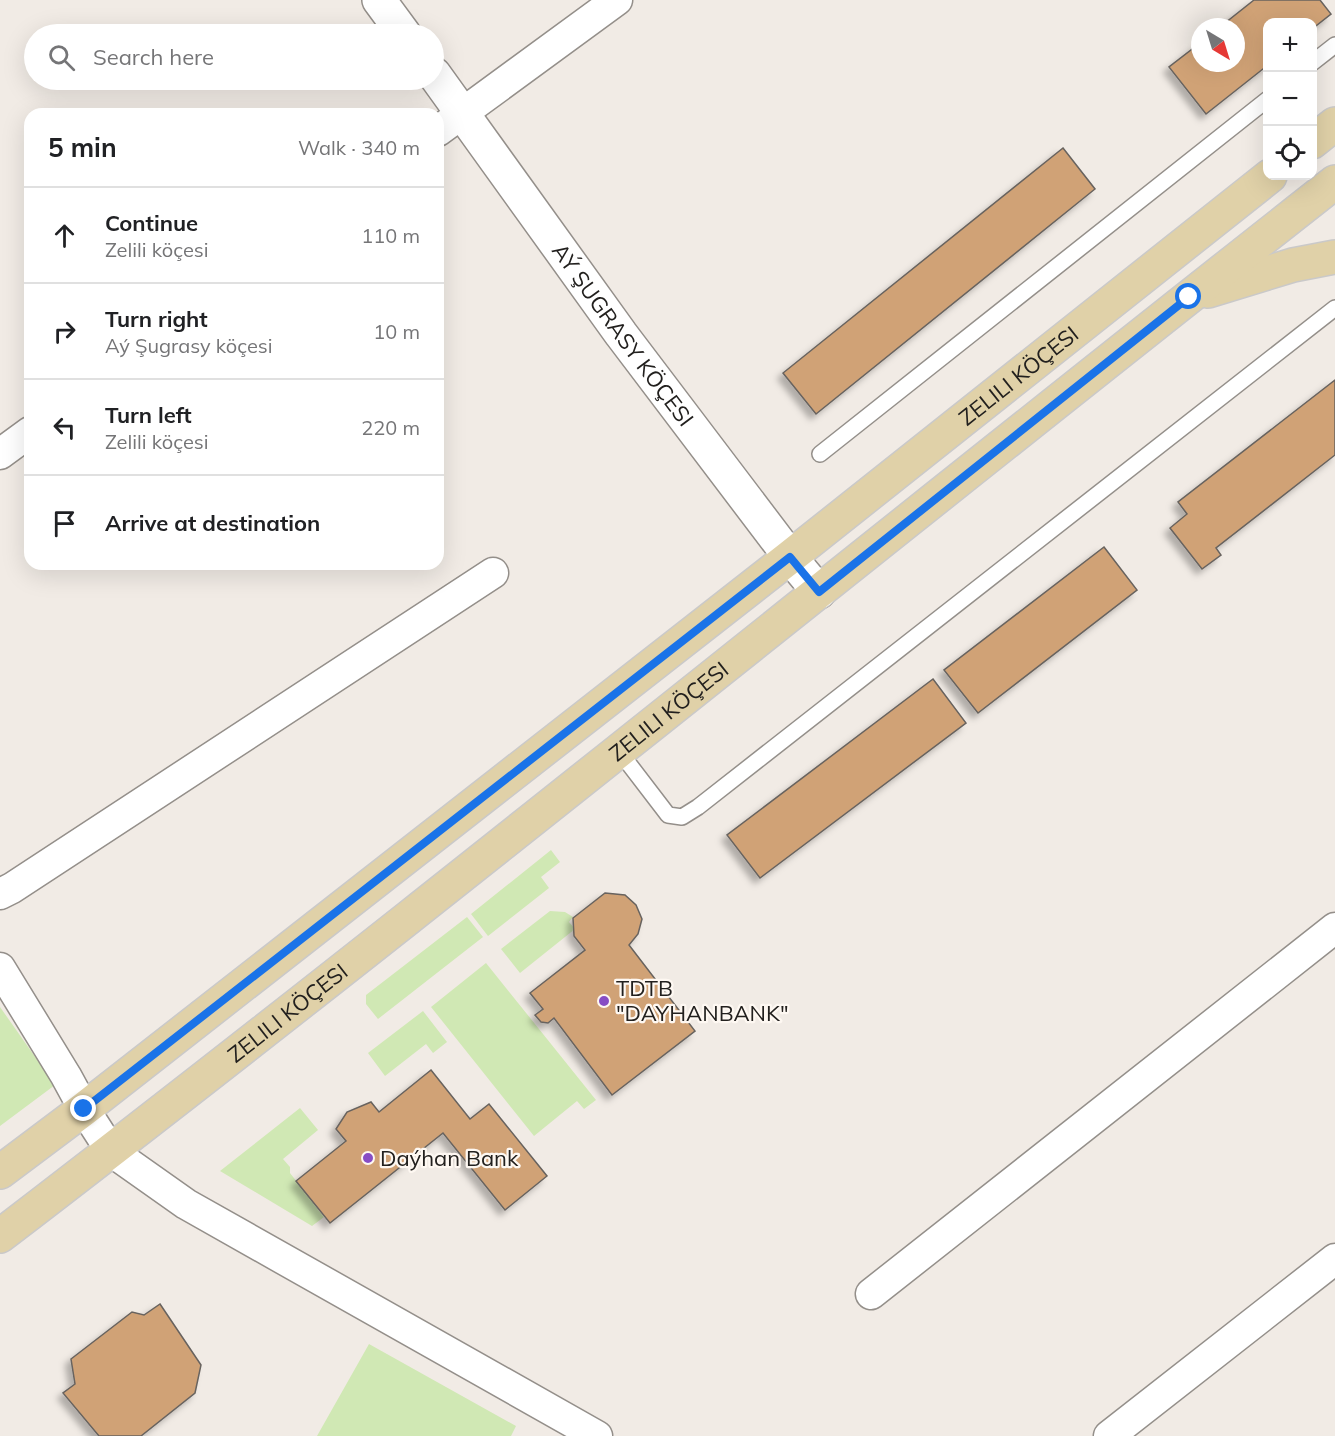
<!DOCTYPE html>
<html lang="en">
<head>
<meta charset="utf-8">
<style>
	:root { --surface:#fff; --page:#f2f2f2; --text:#202124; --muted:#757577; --line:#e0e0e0 }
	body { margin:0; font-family:Mulish,sans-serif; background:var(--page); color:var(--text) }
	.controls { position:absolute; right:18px; top:18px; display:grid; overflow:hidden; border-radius:12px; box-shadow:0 6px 24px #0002 }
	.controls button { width:54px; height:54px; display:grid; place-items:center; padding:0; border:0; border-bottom:2px solid var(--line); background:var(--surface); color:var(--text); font:30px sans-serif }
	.compass { position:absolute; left:1191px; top:18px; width:54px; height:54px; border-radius:50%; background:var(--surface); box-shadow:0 6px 24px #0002; rotate:142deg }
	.stop { position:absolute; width:18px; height:18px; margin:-14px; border:4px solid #1a73e8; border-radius:50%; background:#fff }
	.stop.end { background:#1a73e8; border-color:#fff; box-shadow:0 2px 6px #0008 }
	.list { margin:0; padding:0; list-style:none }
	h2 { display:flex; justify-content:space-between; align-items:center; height:78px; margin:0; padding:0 24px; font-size:26px }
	h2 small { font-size:20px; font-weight:400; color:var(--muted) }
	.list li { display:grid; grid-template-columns:39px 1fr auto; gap:18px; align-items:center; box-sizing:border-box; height:96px; padding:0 24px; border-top:2px solid var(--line) }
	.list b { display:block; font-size:22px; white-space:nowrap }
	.list p { margin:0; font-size:20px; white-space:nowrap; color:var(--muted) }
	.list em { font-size:20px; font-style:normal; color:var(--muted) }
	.icon { flex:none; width:33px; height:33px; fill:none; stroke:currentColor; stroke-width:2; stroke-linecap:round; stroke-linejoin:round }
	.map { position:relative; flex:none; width:1335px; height:1436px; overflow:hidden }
	.search { position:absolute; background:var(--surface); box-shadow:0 6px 24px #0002; left:24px; top:24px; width:420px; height:66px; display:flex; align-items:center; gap:15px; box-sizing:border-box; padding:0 21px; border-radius:33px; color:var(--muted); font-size:22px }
	.panel { position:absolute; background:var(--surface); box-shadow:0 6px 24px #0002; left:24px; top:108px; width:420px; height:462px; border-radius:18px }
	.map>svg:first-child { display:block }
	.green { fill:#d0e8b4 }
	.building { fill:#d0a276; stroke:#68635f; stroke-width:1.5; filter:url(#shadow) }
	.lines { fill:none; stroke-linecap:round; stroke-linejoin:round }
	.service-casing { stroke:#948f8a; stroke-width:18 }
	.minor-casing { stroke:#948f8a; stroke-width:33 }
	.tertiary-casing { stroke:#948f8a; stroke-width:36 }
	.primary-casing { stroke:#cac9c9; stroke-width:36 }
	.service { stroke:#fff; stroke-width:15 }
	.minor { stroke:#fff; stroke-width:30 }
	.tertiary { stroke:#fff; stroke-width:33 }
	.primary { stroke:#e0d1a8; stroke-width:33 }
	.route { stroke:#1a73e8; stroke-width:8 }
	.poi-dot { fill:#874dc4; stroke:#fef8f2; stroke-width:2 }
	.labels { text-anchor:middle; stroke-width:4.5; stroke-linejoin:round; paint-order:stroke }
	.street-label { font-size:22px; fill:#22201e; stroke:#fef8f2 }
	.poi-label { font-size:22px; fill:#22201e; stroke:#fef8f2; text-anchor:start }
</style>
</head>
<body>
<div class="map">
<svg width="1335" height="1436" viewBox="0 0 1335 1436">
	<defs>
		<filter id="shadow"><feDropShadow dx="-5.5" dy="5.5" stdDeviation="3" flood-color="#0004"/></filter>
	</defs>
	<rect width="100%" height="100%" fill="#f1ebe5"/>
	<path class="green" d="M551 850 560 862 541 877 549 888 488 936 471 914Z
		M550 911 565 912 573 917 569 922 575 929 520 973 501 949Z
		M467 917 483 937 378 1019 366 1004V995Z
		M486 963 596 1100 584 1109 577 1101 534 1136 431 1007Z
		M0 1007 55 1085 0 1126Z
		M423 1011 447 1042 433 1053 426 1044 385 1076 368 1053Z
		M300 1108 318 1130 283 1159 290 1167V1173L324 1217 312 1226 220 1171Z
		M369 1344 516 1426 511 1436H317Z"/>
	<path class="building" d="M1254 0H1320L1331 14 1312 29V22H1268V65L1206 114 1169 67 1200 43V63H1236V27H1220Z
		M1063 148 1095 189 816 414 783 373Z
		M1335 380V455L1216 548 1221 555 1202 569 1170 528 1187 514 1178 502Z
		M1104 547 1137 590 978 713 944 670Z
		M933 679 966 723 760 878 727 835Z
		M605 893 625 895 636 905 642 919 638 934 629 945 695 1031 612 1095 554 1018 548 1023 541 1022 535 1015 543 1009 530 993 585 950 574 936 573 918Z
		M431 1070 470 1119 489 1104 547 1176 505 1210 443 1133 330 1223 296 1181 346 1141 336 1129 347 1112 371 1102 379 1112Z
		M160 1304 201 1365 195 1393 141 1436H99L63 1393 75 1384 71 1359 132 1312 144 1315Z"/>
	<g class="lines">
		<g class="service-casing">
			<path id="service" d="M1312 63 1335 45
				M820 454 1268 99
				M619 751 668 815 682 817 698 807 1335 308"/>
		</g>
		<g class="minor-casing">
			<path id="minor" d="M438 131 617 0
				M0 454 30 432
				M0 894 12 888 493 573
				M0 968 66 1076 84 1109 111 1151 186 1204 597 1436
				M871 1294 1335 928
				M1109 1436 1335 1259"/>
		</g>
		<g class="tertiary-casing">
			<g id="tertiary">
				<path d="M379 0 404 34"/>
				<path id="s1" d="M434 74 621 334 790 557 819 592"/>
			</g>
		</g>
		<g class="primary-casing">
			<g id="primary">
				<path d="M1312 142 1335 124"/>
				<path d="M1208 291 1293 265 1335 257"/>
				<path id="s2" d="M0 1172 84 1109 790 557 1270 176"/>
				<path id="s3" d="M0 1236C450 891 889 532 1335 182"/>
			</g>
		</g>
		<use href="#service" class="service"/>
		<use href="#minor" class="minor"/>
		<use href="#tertiary" class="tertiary"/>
		<use href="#primary" class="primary"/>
	</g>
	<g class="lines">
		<path class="route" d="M84 1109 790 557 819 592 1189 297"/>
	</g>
	<g class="poi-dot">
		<circle cx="604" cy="1001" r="6"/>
		<circle cx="368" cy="1158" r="6"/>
	</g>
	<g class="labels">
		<g class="street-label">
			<text dy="8" stroke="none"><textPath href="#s1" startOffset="322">AÝ ŞUGRASY KÖÇESI</textPath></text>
			<text dy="8" stroke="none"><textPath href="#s2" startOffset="1293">ZELILI KÖÇESI</textPath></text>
			<text dy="8" stroke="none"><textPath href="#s3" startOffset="850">ZELILI KÖÇESI</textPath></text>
			<text dy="8" stroke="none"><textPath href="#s3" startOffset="364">ZELILI KÖÇESI</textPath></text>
		</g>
		<g class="poi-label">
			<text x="616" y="996">TDTB<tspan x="616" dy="25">"DAYHANBANK"</tspan></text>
			<text x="380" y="1166">Daýhan Bank</text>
		</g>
	</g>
</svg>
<div class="controls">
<button>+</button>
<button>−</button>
<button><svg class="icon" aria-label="locate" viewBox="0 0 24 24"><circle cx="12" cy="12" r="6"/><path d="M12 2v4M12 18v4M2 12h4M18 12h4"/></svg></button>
</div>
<svg class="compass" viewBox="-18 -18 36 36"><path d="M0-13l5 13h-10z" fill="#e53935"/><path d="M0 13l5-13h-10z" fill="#757577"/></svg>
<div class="stop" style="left:1189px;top:297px"></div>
<div class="stop end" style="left:84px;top:1109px"></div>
<div class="search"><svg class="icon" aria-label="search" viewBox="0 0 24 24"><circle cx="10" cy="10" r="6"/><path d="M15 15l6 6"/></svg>Search here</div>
<section class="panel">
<h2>5 min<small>Walk · 340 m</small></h2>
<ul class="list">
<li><svg class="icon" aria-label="ahead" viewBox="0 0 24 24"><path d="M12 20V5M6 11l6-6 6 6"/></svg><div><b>Continue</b><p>Zelili köçesi</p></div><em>110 m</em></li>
<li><svg class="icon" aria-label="right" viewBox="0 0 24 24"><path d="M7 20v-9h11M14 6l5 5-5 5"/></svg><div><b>Turn right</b><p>Aý Şugrasy köçesi</p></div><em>10 m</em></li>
<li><svg class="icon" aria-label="left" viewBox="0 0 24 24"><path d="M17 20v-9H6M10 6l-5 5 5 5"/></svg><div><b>Turn left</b><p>Zelili köçesi</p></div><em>220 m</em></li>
<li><svg class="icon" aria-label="arrive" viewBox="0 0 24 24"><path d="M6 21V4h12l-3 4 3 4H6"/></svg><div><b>Arrive at destination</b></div></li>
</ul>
</section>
</div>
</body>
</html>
